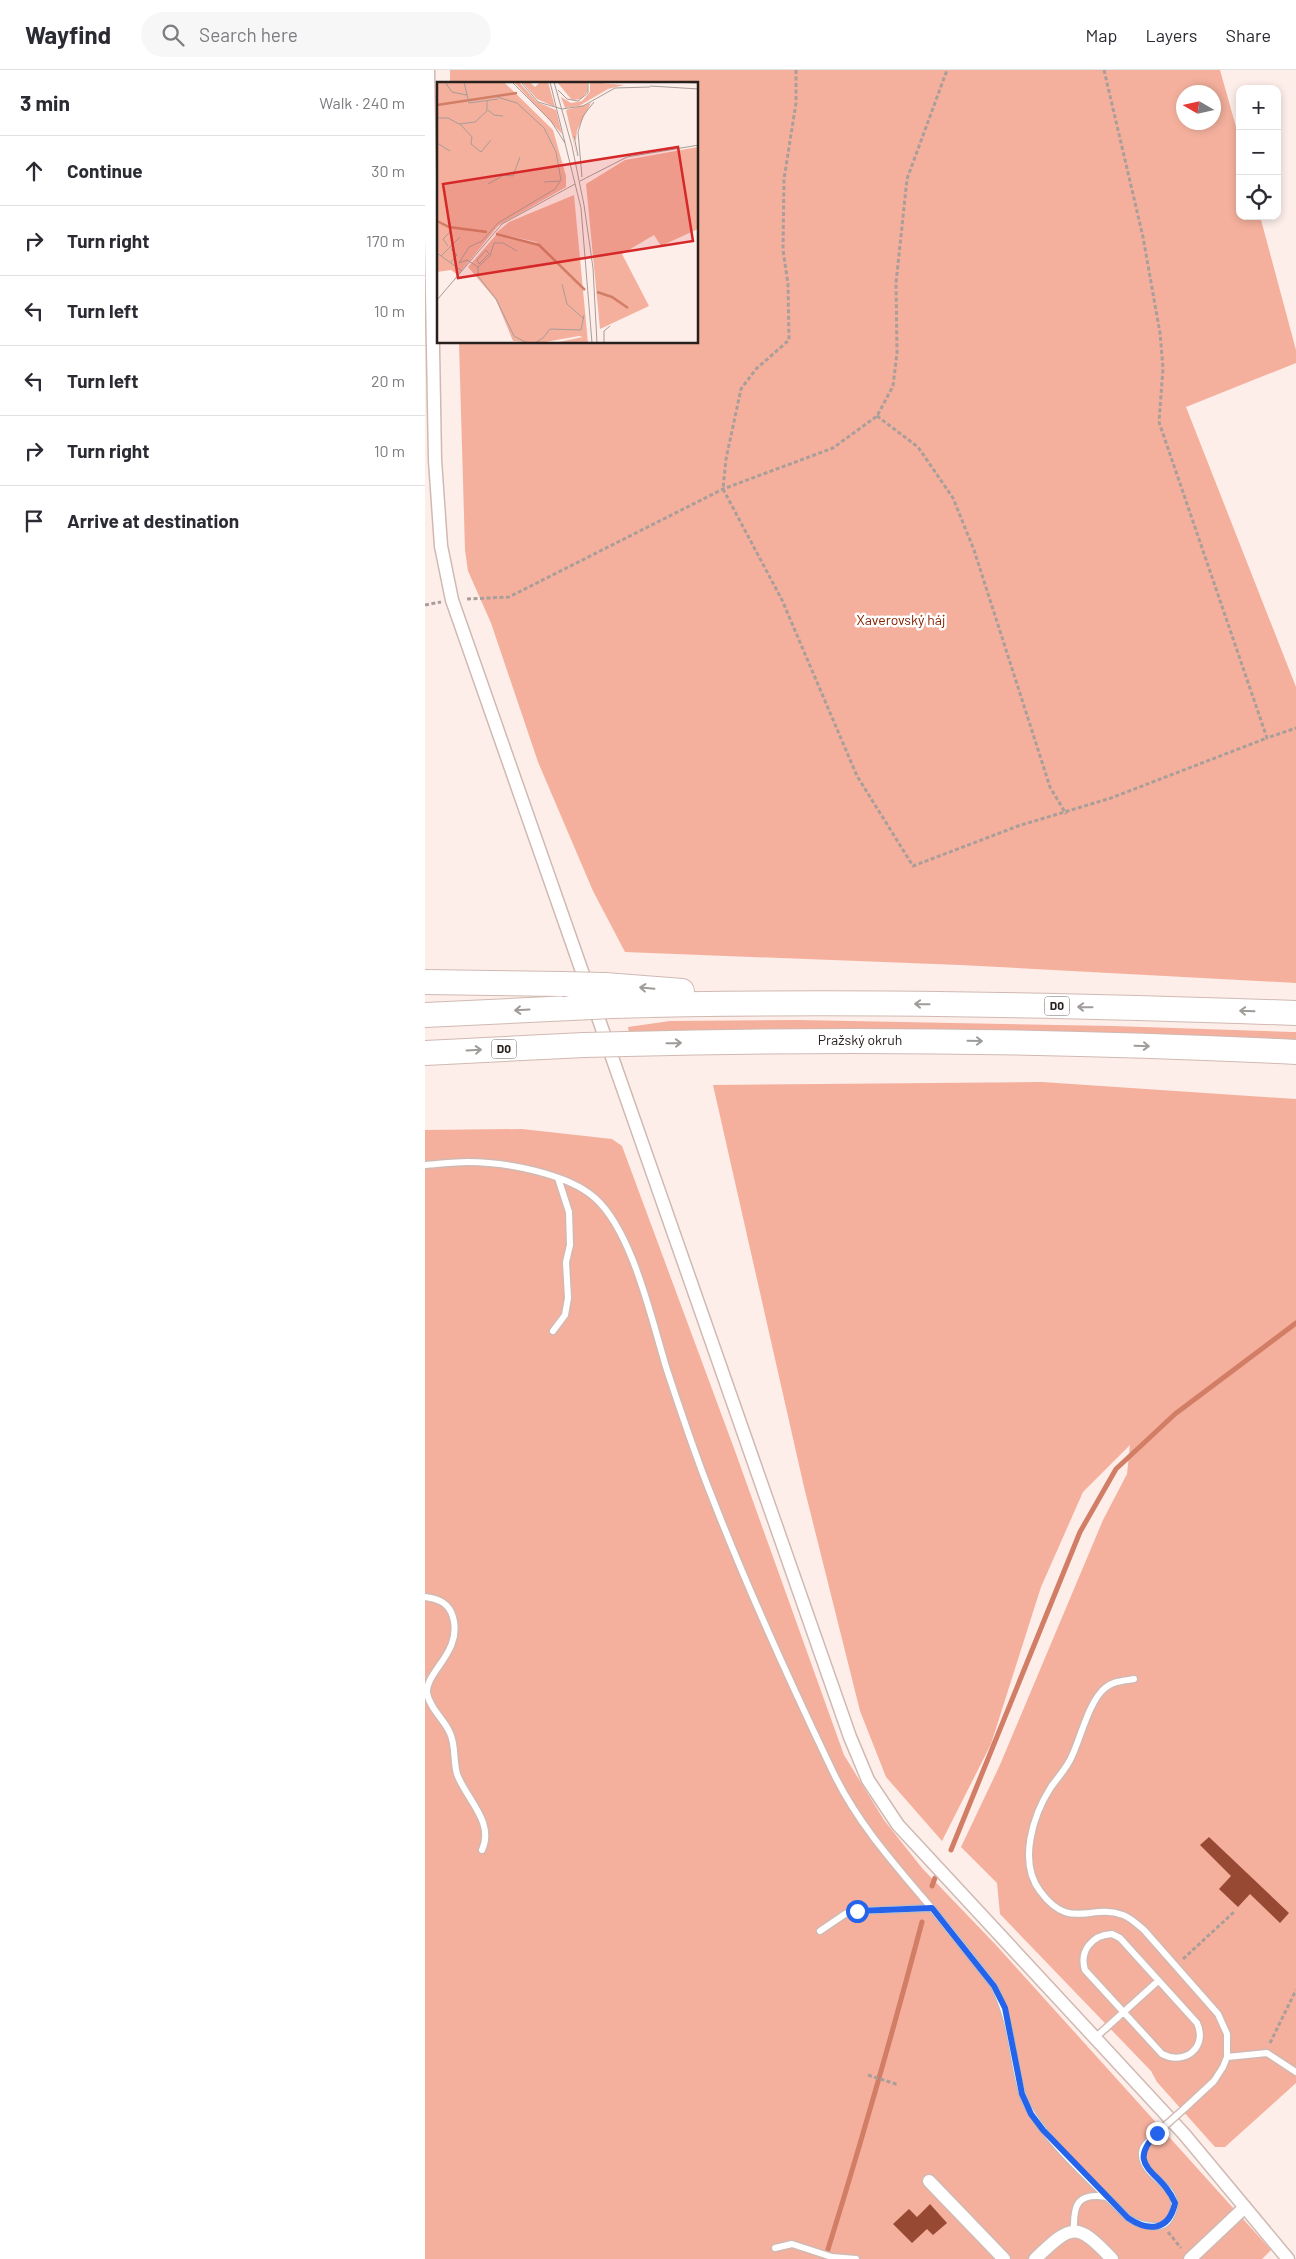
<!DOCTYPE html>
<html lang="en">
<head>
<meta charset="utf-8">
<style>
	:root { --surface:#fff; --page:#f7f7f7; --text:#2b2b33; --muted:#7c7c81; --line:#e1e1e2 }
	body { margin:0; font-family:Barlow,sans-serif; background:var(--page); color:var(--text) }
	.controls { position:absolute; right:15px; top:15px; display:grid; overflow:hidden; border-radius:10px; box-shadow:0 2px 8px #0003 }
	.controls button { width:45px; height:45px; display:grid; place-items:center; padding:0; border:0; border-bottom:1px solid var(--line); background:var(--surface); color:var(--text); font:25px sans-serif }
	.compass { position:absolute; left:751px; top:15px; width:45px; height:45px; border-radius:50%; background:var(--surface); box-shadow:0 2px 8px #0003; rotate:279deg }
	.stop { position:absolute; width:15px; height:15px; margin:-11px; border:4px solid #2563eb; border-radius:50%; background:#fff }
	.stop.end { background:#2563eb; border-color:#fff; box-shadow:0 1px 5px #0008 }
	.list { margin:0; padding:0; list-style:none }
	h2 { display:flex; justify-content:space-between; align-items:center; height:65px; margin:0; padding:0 20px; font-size:21px }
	h2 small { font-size:16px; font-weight:400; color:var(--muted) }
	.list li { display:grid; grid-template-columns:32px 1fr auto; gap:15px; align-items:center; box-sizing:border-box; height:70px; padding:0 20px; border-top:1px solid var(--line) }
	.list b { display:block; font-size:19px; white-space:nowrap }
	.list em { font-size:16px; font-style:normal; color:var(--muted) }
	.icon { flex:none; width:28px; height:28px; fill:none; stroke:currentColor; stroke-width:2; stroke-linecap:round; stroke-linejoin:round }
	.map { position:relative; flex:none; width:871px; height:2189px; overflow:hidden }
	header { display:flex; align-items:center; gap:30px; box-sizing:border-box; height:70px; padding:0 25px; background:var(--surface); border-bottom:1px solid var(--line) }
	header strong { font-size:24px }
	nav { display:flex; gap:28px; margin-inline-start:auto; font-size:18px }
	.search { width:350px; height:45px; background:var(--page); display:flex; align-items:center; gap:12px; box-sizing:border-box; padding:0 18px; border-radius:28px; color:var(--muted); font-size:19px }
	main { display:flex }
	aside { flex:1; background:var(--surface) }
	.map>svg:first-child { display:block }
	.green { fill:#f4b09d; fill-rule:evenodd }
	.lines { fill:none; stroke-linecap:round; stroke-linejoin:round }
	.stream { stroke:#d27e67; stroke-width:5 }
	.building { fill:#974934 }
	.lane-casing { stroke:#d0b9b2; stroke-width:9 }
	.street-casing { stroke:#d0b9b2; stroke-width:15 }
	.highway-casing { stroke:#d0b9b2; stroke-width:26 }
	.path { stroke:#aa9e9a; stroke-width:3; stroke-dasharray:4 2.5; stroke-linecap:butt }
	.lane { stroke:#fff; stroke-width:6 }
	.street { stroke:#fff; stroke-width:12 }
	.highway { stroke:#fff; stroke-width:24 }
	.lane-bridge-casing { stroke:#d0b9b2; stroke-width:9; stroke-linecap:butt }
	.highway-bridge-casing { stroke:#d0b9b2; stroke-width:26; stroke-linecap:butt }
	.lane-bridge { stroke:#fff; stroke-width:6 }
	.highway-bridge { stroke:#fff; stroke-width:24 }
	.oneway { stroke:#9e9b99 }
	.route { stroke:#2563eb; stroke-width:6 }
	.labels { text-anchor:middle; stroke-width:5; stroke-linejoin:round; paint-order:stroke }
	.shield { fill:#fff; stroke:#686361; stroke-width:1 }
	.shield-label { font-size:12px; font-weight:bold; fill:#28201d }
	.park-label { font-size:14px; fill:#862200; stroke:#fff }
	.street-label { font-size:14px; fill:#28201d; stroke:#fff }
	.inset-river { fill:none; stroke:#d27e67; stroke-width:2.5 }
	.inset-road { fill:none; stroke:#a89c98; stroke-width:1 }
	.view { fill:#d62828; fill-opacity:0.15; stroke:#d62828; stroke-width:2.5 }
	.inset-edge { fill:none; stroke:#28201d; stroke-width:2.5 }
</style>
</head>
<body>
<header>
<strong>Wayfind</strong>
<div class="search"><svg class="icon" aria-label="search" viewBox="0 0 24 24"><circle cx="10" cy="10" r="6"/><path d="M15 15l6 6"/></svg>Search here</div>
<nav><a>Map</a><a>Layers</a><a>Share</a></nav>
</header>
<main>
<aside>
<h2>3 min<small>Walk · 240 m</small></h2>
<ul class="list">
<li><svg class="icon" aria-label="ahead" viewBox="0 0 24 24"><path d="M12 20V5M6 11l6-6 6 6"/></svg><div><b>Continue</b></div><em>30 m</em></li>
<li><svg class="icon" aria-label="right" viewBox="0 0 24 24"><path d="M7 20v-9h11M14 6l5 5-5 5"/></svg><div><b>Turn right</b></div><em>170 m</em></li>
<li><svg class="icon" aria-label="left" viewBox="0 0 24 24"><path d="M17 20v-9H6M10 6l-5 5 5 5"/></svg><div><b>Turn left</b></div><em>10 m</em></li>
<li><svg class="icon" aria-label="left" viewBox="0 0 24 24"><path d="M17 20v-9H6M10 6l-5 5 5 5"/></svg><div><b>Turn left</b></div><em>20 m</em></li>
<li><svg class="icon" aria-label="right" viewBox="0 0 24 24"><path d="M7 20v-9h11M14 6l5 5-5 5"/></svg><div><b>Turn right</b></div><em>10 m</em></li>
<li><svg class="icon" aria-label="arrive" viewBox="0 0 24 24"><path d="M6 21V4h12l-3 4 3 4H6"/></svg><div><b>Arrive at destination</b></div></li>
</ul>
</aside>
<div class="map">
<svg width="871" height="2189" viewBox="0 0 871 2189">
	<rect width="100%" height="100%" fill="#fdeeea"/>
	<path class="green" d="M25 0H795L815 71V146H835L871 280V293L761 337 871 617V913L535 895 200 882 168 821 113 692 66 553 43 501 40 480 34 273 272 272V14H25ZM788 22V52H758V22Z
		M372 950 688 956 866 962H871V972L204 963 203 957 245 951Z
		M617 1012 871 1029V2013L800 2077H790L732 2012 726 2001 575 1844 572 1813 536 1777 574 1697 678 1450 702 1404 705 1375 658 1422 616 1517 566 1674 517 1771 461 1707 435 1641 379 1417 288 1015Z
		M97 1059 187 1069 197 1076 310 1381 419 1685 459 1750 497 1798 571 1875 846 2180 837 2189H0V1060Z"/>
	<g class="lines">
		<path class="stream" d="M526 1780 655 1462 691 1399 750 1344 871 1253
			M507 1816 510 1808
			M400 2189C435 2077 467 1965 497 1852"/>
	</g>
	<path class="building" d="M784 1767 864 1843 855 1853 825 1824 813 1837 794 1819 806 1806 775 1775Z
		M505 2134 522 2153 508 2165 502 2159 487 2173 468 2154 484 2139 492 2147Z"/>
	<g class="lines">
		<g class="lane-casing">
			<path id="lane" d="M0 1095C14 1094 29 1092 43 1092 79 1092 142 1103 170 1128 208 1162 227 1252 242 1300 256 1342 270 1385 287 1427 323 1520 365 1612 408 1702 431 1750 464 1788 498 1828 523 1857 546 1887 569 1916 588 1955 586 1984 597 2023 608 2061 674 2118 703 2148 711 2153 719 2156 729 2156 736 2157 741 2155 745 2148 763 2117 718 2110 717 2085 716 2076 726 2069 732 2063
				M128 1261 140 1245 143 1228 141 1192 145 1175 144 1142 133 1108
				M0 1527C14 1529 24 1533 28 1547 38 1582 0 1602 2 1623 5 1639 19 1649 25 1663 31 1676 28 1690 32 1704 41 1729 70 1752 57 1780
				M709 1609C699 1611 688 1611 680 1618 664 1631 656 1667 647 1686 642 1698 633 1707 626 1717 608 1745 593 1792 615 1821 645 1862 665 1833 698 1845 706 1848 713 1855 719 1860L793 1944 802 1964V1987L798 1997 789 2011 760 2038
				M395 1861 420 1844 432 1841 507 1838
				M687 1864 695 1868 772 1953C783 1977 760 1996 737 1984L660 1900C654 1881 667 1865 687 1864Z
				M671 1967 733 1911
				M802 1987 842 1983 871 2002
				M649 2161C648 2135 652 2122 682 2127
				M350 2178 367 2174 407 2187 431 2189"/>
		</g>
		<g class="street-casing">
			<path id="street" d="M3 0 10 390 16 476 27 530 425 1667 443 1710 473 1755 759 2064 863 2189
				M504 2111 579 2189
				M610 2189C647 2154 651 2151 687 2189
				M765 2189 820 2137"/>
		</g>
		<g class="highway-casing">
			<path id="highway" d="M0 912 137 914
				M180 915 257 921
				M187 936C415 930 643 935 871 943
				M0 945 146 938
				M201 974C424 968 648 971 871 982
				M0 983 159 975"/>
		</g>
		<path class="path" d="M371 0V33L359 109 358 180 363 214 364 270 331 299 316 319 301 389 298 419 357 530 432 706 488 796 593 756 686 728 842 668
			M679 0 718 167 735 263 738 298 734 352 842 668 871 658
			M452 346 493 377 528 428 549 480 625 717 641 744
			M42 529 84 527 298 419 408 378 452 346 468 316 472 283 471 213 482 109 522 0
			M0 535 16 532
			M758 1889 809 1842
			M845 1973 871 1920
			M443 2005 474 2015
			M743 2162 756 2178"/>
		<use href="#lane" class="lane"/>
		<use href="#street" class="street"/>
		<use href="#highway" class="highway"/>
		<g class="lane-bridge-casing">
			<path id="lane-bridge" d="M732 2063 760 2038"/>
		</g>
		<g class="highway-bridge-casing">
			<path id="highway-bridge" d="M137 914 180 915
				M146 938 187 936
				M159 975 201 974"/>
		</g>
		<use href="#lane-bridge" class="lane-bridge"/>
		<use href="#highway-bridge" class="highway-bridge"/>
	</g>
	<defs><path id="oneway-shaft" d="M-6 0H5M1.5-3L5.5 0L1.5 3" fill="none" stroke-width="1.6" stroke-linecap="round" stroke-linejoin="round" transform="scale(1.25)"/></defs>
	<g class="oneway">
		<use href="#oneway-shaft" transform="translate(222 918) rotate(-175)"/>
		<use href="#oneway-shaft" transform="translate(497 934) rotate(-179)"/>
		<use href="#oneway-shaft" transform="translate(660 937) rotate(-179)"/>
		<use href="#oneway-shaft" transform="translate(97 940) rotate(177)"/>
		<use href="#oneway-shaft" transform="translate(822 941) rotate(-178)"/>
		<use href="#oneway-shaft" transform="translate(550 971) rotate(1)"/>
		<use href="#oneway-shaft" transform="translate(249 973) rotate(-1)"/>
		<use href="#oneway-shaft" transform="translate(717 976) rotate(2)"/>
		<use href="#oneway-shaft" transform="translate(49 980) rotate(-3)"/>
	</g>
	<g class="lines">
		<path class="route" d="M432 1841 507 1838 569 1916 580 1938 597 2024 606 2044 618 2060 703 2148C724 2162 744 2161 750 2133 738 2101 698 2098 732 2063"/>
	</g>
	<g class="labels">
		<g class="shield">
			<rect x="619.5" y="926.5" width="25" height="19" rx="4"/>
			<rect x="66.5" y="969.5" width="25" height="19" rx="4"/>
		</g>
		<g class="shield-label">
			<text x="632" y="940">D0</text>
			<text x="79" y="983">D0</text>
		</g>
		<g class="park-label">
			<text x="476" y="555">Xaverovský háj</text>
		</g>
		<g class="street-label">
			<text x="435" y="975">Pražský okruh</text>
		</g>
	</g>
	<g transform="translate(12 12)">
		<rect width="261" height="261" fill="#fdeeea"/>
		<path d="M0 0H67L116 48 129 94V105L61 144 21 193 14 188 0 190ZM77 0H82L100 20 119 28 125 52ZM85 0H93L98 5 103 0H111L118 25 100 17ZM120 0H150L151 9 144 17 135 18ZM153 0 187 3 171 7 142 24 128 26 124 15 134 21 145 19 153 10ZM154 21 140 48 139 58 136 55 141 79 129 28ZM261 65V147L224 164 217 153 185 172 212 224 163 247 149 102 188 78ZM137 113 151 261H117L146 255 142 254 103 261 76 259 59 218 31 185 59 153 104 164 99 160 59 151 72 140Z" fill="#f4b09d"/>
		<path class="inset-river" d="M0 23 80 11M0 139 12 145 50 150M59 152 102 163 148 208M160 210 175 215 191 226"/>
		<path class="inset-road" d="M8 0 15 10 30 13M27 0 32 21 61 17M75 0 114 39 128 61M84 0 101 20 125 27 146 24 178 6 213 5M113 0 144 126 155 261M117 0 135 64 147 123 156 186 160 261M234 0 262 1M213 4 262 7M121 8 130 17 141 19 151 11V0M51 28 57 33 66 34M0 36H11L22 42 38 40 50 29V19M23 42 35 55 34 62 44 70 54 58M137 54 141 74M0 61 13 69M145 95 141 50 146 34 157 20M143 99 190 75 262 63M107 100 123 99M51 102 67 93 76 94 83 75M11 164 6 157 13 150V140M49 168 52 172 42 182 40 178ZM0 171 25 189M4 174 23 155M14 180 20 173 14 167M22 181 32 165 45 159 61 141 118 107 124 98 119 70 107 46 80 21 60 15M22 181 30 178 41 185M41 185V194L59 217 77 254 90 261M41 185 53 174 57 161H66L80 169M125 202 130 222 147 237M0 218 65 142 138 102M144 248 147 233M98 261 106 256 113 247 144 248M167 261V249L173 244"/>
		<path class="view" d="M241 65 256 159 21 196 6 102Z"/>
		<rect width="261" height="261" class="inset-edge"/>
	</g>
</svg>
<div class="controls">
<button>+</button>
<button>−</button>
<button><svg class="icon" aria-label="locate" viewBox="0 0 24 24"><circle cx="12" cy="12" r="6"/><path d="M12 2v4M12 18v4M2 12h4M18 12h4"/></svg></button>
</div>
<svg class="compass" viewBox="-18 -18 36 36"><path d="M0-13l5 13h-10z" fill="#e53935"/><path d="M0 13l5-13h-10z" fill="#7c7c81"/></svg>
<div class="stop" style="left:432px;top:1841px"></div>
<div class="stop end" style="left:732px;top:2063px"></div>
</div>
</main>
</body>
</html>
